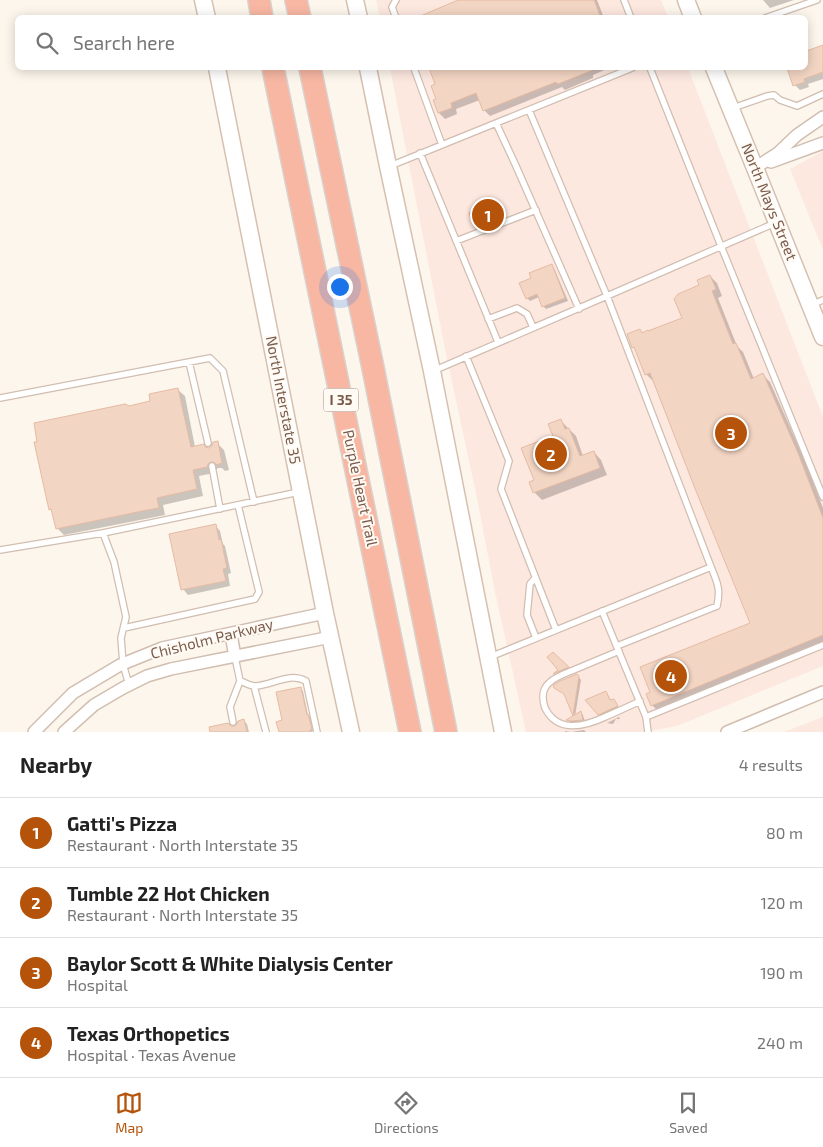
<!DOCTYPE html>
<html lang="en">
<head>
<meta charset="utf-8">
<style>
	:root { --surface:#fff; --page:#f6f6f6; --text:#222; --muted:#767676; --line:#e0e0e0; --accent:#b45309 }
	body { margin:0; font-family:"Exo 2",sans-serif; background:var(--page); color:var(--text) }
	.you { position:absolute; left:339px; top:286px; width:18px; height:18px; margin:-12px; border:4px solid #fff; border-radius:50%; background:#1a73e8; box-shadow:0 0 0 8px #1a73e833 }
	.badge { display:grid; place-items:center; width:32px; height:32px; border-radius:50%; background:var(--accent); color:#fff; font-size:16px; font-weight:700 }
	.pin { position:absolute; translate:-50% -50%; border:2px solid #fff; box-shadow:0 1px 5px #0006 }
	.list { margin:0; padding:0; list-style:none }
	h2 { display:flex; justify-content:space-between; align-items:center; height:65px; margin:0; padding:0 20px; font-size:21px }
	h2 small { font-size:16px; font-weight:400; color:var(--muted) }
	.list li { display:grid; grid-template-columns:32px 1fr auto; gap:15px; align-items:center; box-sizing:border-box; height:70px; padding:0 20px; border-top:1px solid var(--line) }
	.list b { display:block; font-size:19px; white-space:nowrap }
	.list p { margin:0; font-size:16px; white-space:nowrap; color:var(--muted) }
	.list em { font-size:16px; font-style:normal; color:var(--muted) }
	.icon { flex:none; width:28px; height:28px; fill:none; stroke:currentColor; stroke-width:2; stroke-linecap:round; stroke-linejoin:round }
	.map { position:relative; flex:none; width:823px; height:732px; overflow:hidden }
	.search { position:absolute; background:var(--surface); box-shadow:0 2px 12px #0003; left:15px; right:15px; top:15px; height:55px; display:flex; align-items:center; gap:12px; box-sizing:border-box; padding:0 18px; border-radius:8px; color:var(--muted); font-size:19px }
	.sheet { height:345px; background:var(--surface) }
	nav { display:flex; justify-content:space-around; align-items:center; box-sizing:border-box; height:70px; border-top:1px solid var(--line); background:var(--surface); font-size:14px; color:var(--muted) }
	nav a { display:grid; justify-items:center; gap:2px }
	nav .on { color:var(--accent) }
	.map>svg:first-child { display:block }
	.commercial { fill:#fde8e0 }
	.shadow { fill:#0003 }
	.building { fill:#f3d5c3; stroke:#e6bba3 }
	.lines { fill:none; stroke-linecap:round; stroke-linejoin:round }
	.service-casing { stroke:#d1beb0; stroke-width:8 }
	.minor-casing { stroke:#d1beb0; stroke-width:14 }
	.secondary-casing { stroke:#d6c0b0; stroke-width:19 }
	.motorway-casing { stroke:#dad1cd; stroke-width:24 }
	.service { stroke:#fff; stroke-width:5.5 }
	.minor { stroke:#fff; stroke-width:11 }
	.secondary { stroke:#fff; stroke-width:16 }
	.motorway { stroke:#f7b7a3; stroke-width:21 }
	.labels { text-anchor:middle; stroke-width:4; stroke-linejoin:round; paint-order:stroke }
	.shield { fill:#fffaf3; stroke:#a28b7f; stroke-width:1 }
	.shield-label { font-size:14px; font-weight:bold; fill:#7a5c4d }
	.street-label { font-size:15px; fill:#7a5c4d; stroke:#fffaf3 }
</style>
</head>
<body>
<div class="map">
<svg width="823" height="732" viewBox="0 0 823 732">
	<rect width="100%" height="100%" fill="#fdf6ec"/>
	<path class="commercial" d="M376 0H661L668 17H380Z
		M390 68H688L823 417V666L677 726 644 732H526L495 592 477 498 446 354Z
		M823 151V250L790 169Z
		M823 717V732H784Z"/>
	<path class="shadow" d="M461 0H597L604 18H419Z
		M763 0H794L770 8Z
		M823 47V79L808 84 809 87 800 90 795 85 789 68H806V52Z
		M430 68H609L593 75V78L565 90 562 87 490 116 484 110 480 100 456 109 457 114 445 119 439 113 434 101 438 100 437 85Z
		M495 204 498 208 503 222 480 231 476 228 471 214Z
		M551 265 554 268 568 301 546 309 543 306 539 297 530 301 527 298 532 279Z
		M710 276 717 283 722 296 718 298 737 346 743 352 754 379 763 375 770 382 805 461 823 508V645L659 712 652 705 752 623 653 381 646 374 637 350 633 347 640 330 643 333 684 318 701 285Z
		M178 390 185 396 195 447 209 449 217 443 224 450 229 470 225 471 222 468H218L214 471V473L199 476 203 496 163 505 165 515 64 535 57 528 53 512 50 509 129 407 152 402Z
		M560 420 576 436 583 456 594 452 601 460 607 475 542 500 534 492 531 482 535 480Z
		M215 525 220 531 223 544 225 546 231 573 228 574 230 586 188 595 183 589Z
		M553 653 569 668 556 675 560 670Z
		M577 675 581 680 575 716 581 712 583 715 585 722 574 723 570 722 568 720 575 716 566 695 555 688Z
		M301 689 303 691 308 715 310 717 313 731 311 732H280L283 721Z
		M606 693 608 695 611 701 616 703 619 709 602 717 587 700Z
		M619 717 620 718 616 724 619 719H616L613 724 607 723Z
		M244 721 247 724 249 732H230L231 727 235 728Z
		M584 730 586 732H565V731L571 732Z"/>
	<path class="building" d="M458 0H594L601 18H416Z
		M823 45V72L804 79 805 82 793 86 787 68H806V51Z
		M429 68H598L558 84 556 82 483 111 476 93 451 103 452 108 438 113 433 100 436 99 431 86 435 84Z
		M495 203 501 219 475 228 469 213Z
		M552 264 565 298 542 307 537 294 526 299 519 283 531 278 529 273Z
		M710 275 716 289 712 291 733 344 736 343 751 379 763 373 798 453 823 518V635L651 706 646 694 650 692 640 667 750 623 696 491 650 373 645 375 634 347 632 348 627 334 640 329 642 333 648 330V331L682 318 674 299 678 294 699 285 697 280Z
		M178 388 191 447 204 444 205 447 209 448 212 446 213 442 218 441 222 463 216 465 214 462H211L208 464 207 467 193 470 197 489 157 498 159 508 147 510 56 529 51 509 49 510 34 442H37L34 423 125 404 129 406 150 401 149 394Z
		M561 419 565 429 569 428 580 456 594 451 600 468 533 493 529 482 534 480 521 448 553 436 548 424Z
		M216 524 219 540 221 539 227 568 223 569 226 581 181 590 169 534Z
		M553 652 569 667 553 674 558 670 547 657Z
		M577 674 579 676 573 716 564 694 554 688 553 685 560 681Z
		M301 687 307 715 308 714 312 729 310 730V732H279L276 722 282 720 276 692Z
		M606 691 610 700 614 699 618 706 598 715 585 700Z
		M581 711 583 720 571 721 566 720Z
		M244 719 247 732H210L209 727 228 723 231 726H234L237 724 238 721Z"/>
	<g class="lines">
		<g class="service-casing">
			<path id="service" d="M396 0 392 7 396 18
				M624 0 631 18
				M765 18 817 0
				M414 68 442 145
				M650 68 721 246 823 497
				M733 108 767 96 774 95 780 100 797 106 823 94
				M529 110 607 296 775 223
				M496 123 516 166 579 309
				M420 153 498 342
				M390 166 632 68
				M456 241 536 210
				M811 305 823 300
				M488 319 517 308 527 314 533 327
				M466 356 509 461 501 489 556 630
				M189 362 208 443
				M433 371 607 296 711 567 490 657
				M0 398 210 358 223 371 254 502
				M212 466 220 509
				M0 550 103 533
				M535 578 530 584 527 615 536 638
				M602 611 646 717 823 645
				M124 628 255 599 259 592 238 505
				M617 646 717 606C721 589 717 582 711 567
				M619 651C605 657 590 663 576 669 567 673 556 676 549 683 542 689 542 699 545 708 557 732 581 728 605 717 616 712 628 707 640 701
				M235 657 240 681C244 682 250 686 255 686 273 685 289 672 306 681L317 732
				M129 685 123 664 121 638 126 617 114 562 103 533 299 492
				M254 686 266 732
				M646 717 648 732
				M233 722 230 707 240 681"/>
		</g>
		<g class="minor-casing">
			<path id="minor" d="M771 162 823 143
				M755 168 778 153 797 135 823 117
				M231 634 235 657
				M34 732 73 693 120 665 162 648 325 613
				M64 732 94 705 123 688 147 676 171 669 331 637
				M727 732 823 692"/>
		</g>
		<g class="secondary-casing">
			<path id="secondary" d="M203 0 207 18
				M355 0 359 18
				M686 0 693 18
				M217 68 325 613 351 732
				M368 68 388 166 432 371 503 732
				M714 68 755 168 823 337"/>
		</g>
		<g class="motorway-casing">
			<path id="motorway" d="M259 0 262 18
				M296 0 300 18
				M273 68 410 732
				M310 68 372 363 446 732"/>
		</g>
		<use href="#service" class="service"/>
		<use href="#minor" class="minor"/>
		<use href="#secondary" class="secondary"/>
		<use href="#motorway" class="motorway"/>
	</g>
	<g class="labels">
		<rect class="shield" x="323.5" y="388.5" width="35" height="23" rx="4"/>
		<g class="shield-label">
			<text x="341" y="405">I 35</text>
		</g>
		<g class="street-label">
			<text transform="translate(769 202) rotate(68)" y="5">North Mays Street</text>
			<text transform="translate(283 400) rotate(79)" y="5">North Interstate 35</text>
			<text transform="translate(360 488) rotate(78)" y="5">Purple Heart Trail</text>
			<text transform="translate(212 639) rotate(-14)" y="5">Chisholm Parkway</text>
		</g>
	</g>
</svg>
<div class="you"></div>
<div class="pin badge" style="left:488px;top:215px">1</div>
<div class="pin badge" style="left:551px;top:454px">2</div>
<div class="pin badge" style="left:731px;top:433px">3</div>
<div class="pin badge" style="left:671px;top:676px">4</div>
<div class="search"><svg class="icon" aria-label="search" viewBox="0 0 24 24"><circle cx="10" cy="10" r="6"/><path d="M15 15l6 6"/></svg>Search here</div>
</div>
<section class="sheet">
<h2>Nearby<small>4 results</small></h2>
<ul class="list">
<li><span class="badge">1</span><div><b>Gatti's Pizza</b><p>Restaurant · North Interstate 35</p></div><em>80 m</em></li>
<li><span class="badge">2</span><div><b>Tumble 22 Hot Chicken</b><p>Restaurant · North Interstate 35</p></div><em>120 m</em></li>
<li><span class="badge">3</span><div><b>Baylor Scott &amp; White Dialysis Center</b><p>Hospital</p></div><em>190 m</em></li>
<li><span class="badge">4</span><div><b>Texas Orthopetics</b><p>Hospital · Texas Avenue</p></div><em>240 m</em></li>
</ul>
</section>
<nav>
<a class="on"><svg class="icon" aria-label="map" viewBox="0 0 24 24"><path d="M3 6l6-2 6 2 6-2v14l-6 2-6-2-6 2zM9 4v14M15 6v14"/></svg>Map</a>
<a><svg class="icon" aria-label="directions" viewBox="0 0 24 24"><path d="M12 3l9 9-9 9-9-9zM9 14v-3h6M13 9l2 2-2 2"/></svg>Directions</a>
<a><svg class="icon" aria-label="saved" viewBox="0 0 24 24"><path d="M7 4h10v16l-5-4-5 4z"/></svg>Saved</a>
</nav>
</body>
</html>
